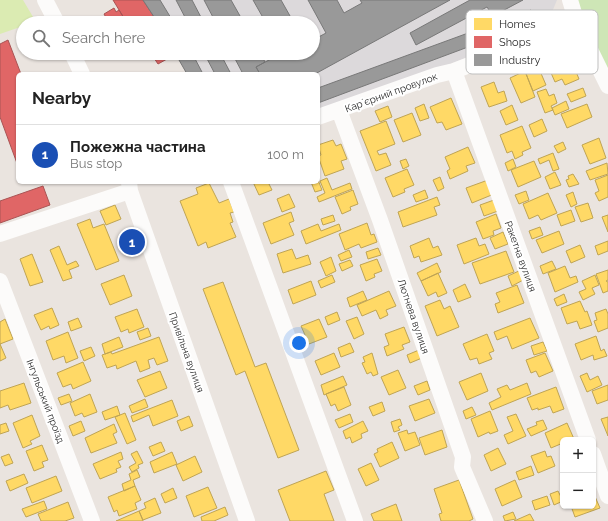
<!DOCTYPE html>
<html lang="en">
<head>
<meta charset="utf-8">
<style>
	:root { --surface:#fff; --page:#f6f6f6; --text:#222; --muted:#767676; --line:#e0e0e0; --accent:#6d6b69 }
	body { margin:0; font-family:Raleway,sans-serif; background:var(--page); color:var(--text) }
	.controls { position:absolute; right:12px; bottom:12px; display:grid; overflow:hidden; border-radius:6px; box-shadow:0 1px 3px #0004 }
	.controls button { width:36px; height:36px; display:grid; place-items:center; padding:0; border:0; border-bottom:1px solid var(--line); background:var(--surface); color:var(--text); font:20px sans-serif }
	.you { position:absolute; left:299px; top:343px; width:14px; height:14px; margin:-10px; border:3px solid #fff; border-radius:50%; background:#1a73e8; box-shadow:0 0 0 6px #1a73e833 }
	.badge { display:grid; place-items:center; width:26px; height:26px; border-radius:50%; background:var(--accent); color:#fff; font-size:13px; font-weight:700 }
	.pin { position:absolute; translate:-50% -50%; border:2px solid #fff; box-shadow:0 1px 4px #0006 }
	.list { margin:0; padding:0; list-style:none }
	h2 { display:flex; justify-content:space-between; align-items:center; height:52px; margin:0; padding:0 16px; font-size:17px }
	h2 small { font-size:13px; font-weight:400; color:var(--muted) }
	.list li { display:grid; grid-template-columns:26px 1fr auto; gap:12px; align-items:center; box-sizing:border-box; height:60px; padding:0 16px; border-top:1px solid var(--line) }
	.list b { display:block; font-size:15px; white-space:nowrap }
	.list p { margin:0; font-size:13px; white-space:nowrap; color:var(--muted) }
	.list em { font-size:13px; font-style:normal; color:var(--muted) }
	.icon { flex:none; width:22px; height:22px; fill:none; stroke:currentColor; stroke-width:2; stroke-linecap:round; stroke-linejoin:round }
	.map { position:relative; flex:none; width:608px; height:521px; overflow:hidden }
	.search { position:absolute; background:var(--surface); box-shadow:0 1px 3px #0004; left:16px; top:16px; width:304px; height:44px; display:flex; align-items:center; gap:10px; box-sizing:border-box; padding:0 14px; border-radius:22px; color:var(--muted); font-size:15px }
	.panel { position:absolute; background:var(--surface); box-shadow:0 1px 3px #0004; left:16px; top:72px; width:304px; height:112px; border-radius:6px }
	.map>svg:first-child { display:block }
	.industrial { fill:#dcd9db }
	.green { fill:#cee6b6 }
	.pitch { fill:#dbebb2 }
	.homes { fill:#ffd966; stroke:#bfa454 }
	.shops { fill:#e06666; stroke:#a95454 }
	.industry { fill:#999; stroke:#787878 }
	.lines { fill:none; stroke-linecap:round; stroke-linejoin:round }
	.minor { stroke:#fcfbfa; stroke-width:16 }
	.labels { text-anchor:middle; stroke-width:4; stroke-linejoin:round; paint-order:stroke }
	.street-label { font-size:10px; fill:#2a2a2a; stroke:#fff }
	.key { fill:#fff; stroke:#bfbfbf; stroke-width:1 }
	.key-label { font-size:11px; fill:#2a2a2a }
</style>
</head>
<body>
<div class="map">
<svg width="608" height="521" viewBox="0 0 608 521">
	<rect width="100%" height="100%" fill="#eae4df"/>
	<path class="industrial" d="M143 0H557L550 17 540 31 318 112V74H187L175 53H313V23H158Z"/>
	<path class="green" d="M575 0H608V77Z"/>
	<path class="pitch" d="M0 0H23L36 22 23 23V26L0 34Z"/>
	<path class="homes" d="M570 57 579 79 565 85 562 79 555 82 548 66Z
		M537 64 546 85 533 91 524 69Z
		M525 71 535 97 521 103 510 78Z
		M494 82 498 93 504 91 507 101 489 107 481 87Z
		M583 88 586 96 571 102 567 94Z
		M546 89 549 96 554 94 557 103 551 106 553 110 545 113 537 92Z
		M451 98 462 124 446 130 442 122 437 123 430 107Z
		M566 101 569 109 555 115 552 108Z
		M424 104 429 118 420 121 415 108Z
		M587 104 592 117 567 128 561 114Z
		M512 105 518 120 506 125 500 111Z
		M388 106 392 117 380 122 375 111Z
		M412 113 421 135 403 142 394 120Z
		M542 119 547 131 534 137 529 125Z
		M386 121 395 144 377 151 379 155 386 153 391 165 376 171 360 131Z
		M522 126 531 148 522 152 523 155 515 159 512 151 507 153 500 135Z
		M599 138 606 158 590 164 582 145Z
		M333 140 336 146 341 144 347 159 341 161 344 169 325 176 318 156 321 155 318 145Z
		M563 142 566 149 558 153 554 146Z
		M468 147 475 163 466 166 468 171 450 179 447 171 450 169 445 157Z
		M553 153 559 169 553 171 549 160 540 164 538 159Z
		M406 159 409 166 403 169 400 161Z
		M513 159 516 167 508 171 505 163Z
		M534 161 541 177 518 187 511 170Z
		M607 163 608 174 590 180 586 171Z
		M407 169 414 185 404 189 405 192 393 197 385 178Z
		M555 172 561 185 550 189 545 177Z
		M573 174 579 184 569 187 566 180 569 179 568 176Z
		M608 175V197L599 201 595 193 599 191 595 180Z
		M440 177 444 188 438 191 433 180Z
		M327 178 332 190 350 183 352 189 319 202 317 197 325 193 320 181Z
		M318 180 322 190 315 192 311 182H318Z
		M488 180 494 194 472 203 466 188Z
		M253 182H268L272 190 259 195Z
		M209 183 219 203 229 199 234 212 230 213 233 222 230 223 236 237 208 248 206 242 198 246 180 201 198 194 196 188Z
		M353 190 358 204 350 207 351 210 342 214 335 197Z
		M425 190 428 198 416 202 413 195Z
		M526 191 529 200 519 204 515 195Z
		M573 192 577 204 571 207 566 195Z
		M548 193 557 213 541 220 538 215 529 219 523 204Z
		M289 194 295 207 282 212 277 199Z
		M437 197 440 205 434 207 437 215 403 227 398 212Z
		M494 200 498 211 484 216 480 205Z
		M588 203 593 218 581 222 575 207Z
		M115 205 121 219 106 225 100 211Z
		M571 210 575 221 561 226 557 215Z
		M291 212 294 221 289 223 294 235 271 244 263 223Z
		M496 214 501 228 493 231 494 235 483 239 476 222Z
		M333 215 335 221 323 225 321 219Z
		M608 215V232L602 217Z
		M90 219 93 228 104 224 119 261 96 270 77 224Z
		M367 223 371 235 374 234 377 242 361 248 359 244 345 250 339 234Z
		M318 224 321 231 339 224 341 230 306 244 301 231Z
		M540 227 543 235 532 239 529 231Z
		M559 231 564 244 542 253 536 240Z
		M503 232 508 244 495 249 490 238Z
		M429 238 433 248 438 246 442 255 421 262 419 256 414 258 410 246Z
		M476 238 479 246 485 244 489 254 464 264 457 245Z
		M608 241V251L598 255 595 246Z
		M580 245 585 257 571 263 566 251Z
		M59 246 67 265 76 261 79 266 69 270 72 278 63 281 50 250Z
		M378 248 381 255 368 259 366 252Z
		M292 249 296 259 308 255 311 264 283 273 277 254Z
		M349 250 352 257 341 261 338 255Z
		M506 251 514 272 480 284 472 263Z
		M32 254 43 282 30 286 20 259Z
		M331 257 336 271 326 276 320 262Z
		M377 259 382 271 374 274 375 277 366 281 360 265Z
		M350 260 353 266 342 271 339 264Z
		M552 261 556 269 543 274 540 266Z
		M437 263 441 272 421 281 417 273Z
		M565 266 570 278 576 276 578 282 555 292 548 273Z
		M521 270 525 279 512 286 508 276Z
		M608 270V280L606 281 608 282V291L603 293 596 274Z
		M438 273 447 293 438 297 436 292 428 296 421 281Z
		M124 275 132 296 110 305 101 284Z
		M332 275 335 282 321 288 318 281Z
		M595 275 599 285 592 288 595 294 583 300 579 292 586 289 582 281Z
		M311 281 316 295 293 304 288 290Z
		M223 282 255 367 266 363 299 450 278 458 245 371 236 375 203 289Z
		M465 284 471 297 458 302 453 290Z
		M517 285 524 303 498 313 495 304 500 302 496 293Z
		M363 291 367 300 350 307 347 298Z
		M389 291 396 306 386 310 388 315 380 319 376 310 362 316 357 305Z
		M564 294 567 302 557 306 554 299Z
		M440 300 444 309 450 306 459 327 437 336 425 306Z
		M580 301 585 312 587 311 592 325 580 329 577 321 567 324 561 308Z
		M52 308 59 325 50 329 49 326 41 330 34 315Z
		M137 309 144 327 129 333 128 329 121 332 115 317Z
		M606 309 608 314V328L598 332 594 321 597 320 595 313Z
		M337 312 340 320 328 325 325 317Z
		M357 317 364 334 354 339 346 321Z
		M78 318 82 327 71 331 68 322Z
		M530 318 539 338 512 349 507 336 497 340 494 332Z
		M5 319 13 339 0 344V322Z
		M319 319 327 337 309 344 301 326Z
		M404 327 410 342 402 345 404 349 387 356 384 347 389 345 385 334Z
		M148 328 151 336 140 340 137 332Z
		M68 332 78 358 66 363 64 356 53 360 46 341Z
		M487 334 494 351 489 353 492 359 479 364 477 358 470 360 463 344Z
		M596 336 601 351 604 349 607 356 594 360 593 355 581 360 575 344Z
		M119 337 123 347 105 354 102 344Z
		M159 337 168 361 157 365 154 358 148 360 150 368 140 372 136 361 117 369 116 365 107 368 102 355 111 352 112 354Z
		M543 342 547 351 534 355 531 346Z
		M350 343 354 352 341 357 338 348Z
		M0 344 6 358 0 361Z
		M91 347 95 356 84 361 80 351Z
		M419 350 422 358 410 363 407 355Z
		M334 353 340 367 321 375 315 361Z
		M372 353 378 374 373 376 371 372 367 374 362 363 365 362 363 357Z
		M545 353 553 371 539 377 536 371 531 373 526 360Z
		M83 362 91 381 73 389 71 384 63 387 57 373Z
		M398 370 406 388 389 395 381 377Z
		M160 371 167 388 145 397 137 380Z
		M481 373 488 391 467 400 459 382Z
		M587 373 590 380 598 376 602 385 587 392 580 376Z
		M343 376 347 385 324 395 321 385Z
		M427 381 430 390 418 395 414 386Z
		M24 383 31 403 10 410 8 405 0 408V391Z
		M527 383 531 394 492 410 489 403 501 397 497 389 507 385 510 390Z
		M608 385V400L597 404 592 391Z
		M344 387 351 405 338 411 335 404 331 406 326 394Z
		M556 387 564 409 553 413 550 406 538 410V408L532 410 527 398Z
		M69 394 72 401 61 405 58 398Z
		M90 394 97 412 84 417 82 413 75 416 70 403Z
		M145 399 148 407 132 413 129 406Z
		M429 399 435 413 415 421 409 406Z
		M172 400 178 416 153 426 149 415 133 422 131 416Z
		M382 402 385 411 373 416 369 407Z
		M117 406 120 415 105 420 102 412Z
		M472 407 476 415 466 419 463 411Z
		M490 411 498 431 490 434 489 432 478 437 471 419Z
		M125 413 136 440 127 444 115 417Z
		M350 414 353 422 339 428 335 420Z
		M516 414 526 436 508 444 504 435 513 431 507 417Z
		M32 415 40 436 30 441 32 444 23 448 13 423Z
		M189 416 193 426 181 431 177 421Z
		M608 417V436L601 419Z
		M400 419 402 425 398 427 400 430 394 432 391 422Z
		M543 420 547 429 531 436 527 429 537 425 536 422Z
		M81 421 85 431 73 436 69 426Z
		M363 421 368 431 361 434 362 438 352 443 350 437 346 439 343 431Z
		M6 423 9 431 0 434V425Z
		M567 423 574 439 563 440V443L551 448 545 433Z
		M114 424 117 432 113 434 117 443 91 453 85 438Z
		M407 430 408 434 415 432 420 445 405 451 398 433Z
		M442 430 447 447 425 455 419 438Z
		M161 442 165 451 153 456 149 447Z
		M392 442 399 458 380 467 374 454 378 452 377 449Z
		M42 445 48 460 42 462 44 467 34 471 26 451Z
		M498 448 506 464 491 471 484 455Z
		M137 451 143 463 138 465 139 468 132 472 129 467 136 463 131 454Z
		M545 451 547 457 551 456 555 466 538 473 531 456Z
		M121 452 123 459 118 461 121 467 116 469 117 472 100 479 93 464Z
		M172 452 177 464 154 473 150 462Z
		M9 454 13 463 5 466 1 457Z
		M195 456 202 472 183 481 176 465Z
		M371 463 379 480 366 486 358 469Z
		M531 466 534 475 519 480 516 472Z
		M137 470 140 477 133 480 135 486 124 491 122 484 131 480 129 474Z
		M326 471 334 490 324 494 334 521H290L278 490Z
		M24 474 28 483 10 491 6 481Z
		M56 476 62 491 32 503 26 488Z
		M459 480 473 519 469 521H441L439 514 442 513 434 489Z
		M515 480 522 497 502 506 495 489Z
		M135 486 141 500 135 503 137 509 119 516 117 510 114 512 108 497Z
		M208 487 217 508 194 517 186 496Z
		M173 488 177 498 165 503 161 494Z
		M558 491 563 501 554 505 550 494Z
		M593 492 600 508 575 517 571 506H593Z
		M547 496 550 505 535 510 532 501Z
		M155 498 161 513 143 520 139 511 146 508 144 503Z
		M44 501 47 509 26 517 22 509Z
		M68 502 74 518 65 521H41L38 514Z
		M396 504 402 521H374L371 514Z
		M225 507 228 515 214 521H202L201 517Z
		M139 511 143 521H116Z
		M513 512 516 519 505 521 503 516Z
		M530 514 534 521H514Z"/>
	<path class="shops" d="M113 0H143L158 23H127Z
		M114 8 116 12 119 10 127 23H109L104 14Z
		M8 40 21 74H18V166L0 117V44Z
		M146 53H163L167 59 158 64 152 55 148 57Z
		M43 186 50 205 0 223V201Z"/>
	<path class="industry" d="M143 0H160L174 23H158Z
		M176 0H192L204 23H188Z
		M204 0H231L244 23H216Z
		M253 0H281L294 23H266Z
		M308 0H337L344 13 362 3 360 0H450L315 74H260L256 67 282 53H313V40L326 33Z
		M470 0H523L493 16 487 7 416 45 410 33Z
		M531 10 535 22 318 103V88Z
		M175 53H192L203 74H187Z
		M204 53H220L231 74H215Z
		M232 53H260L265 62 256 67 260 74H243Z"/>
	<g class="lines">
		<path class="minor" d="M45 0 57 23
			M570 0 577 23 608 86
			M72 53 82 74
			M454 71 588 440
			M339 110 380 220 463 457 462 467 485 521
			M318 117 437 75 454 71 577 23
			M129 182 130 191 247 521
			M231 182 355 521
			M0 234 130 191
			M0 281 92 521
			M593 454 608 496"/>
	</g>
	<g class="labels">
		<g class="street-label">
			<text transform="translate(391 92) rotate(-20)" y="4">Карʼєрний провулок</text>
			<text transform="translate(521 256) rotate(70)" y="4">Ракетна вулиця</text>
			<text transform="translate(414 316) rotate(71)" y="4">Лютнева вулиця</text>
			<text transform="translate(187 352) rotate(70)" y="4">Привільна вулиця</text>
			<text transform="translate(46 401) rotate(69)" y="4">Інгульський проїзд</text>
		</g>
	</g>
	<rect x="466" y="10" width="132" height="64" rx="6" class="key"/>
	<rect x="474" y="18" width="18" height="12" fill="#ffd966"/>
	<rect x="474" y="36" width="18" height="12" fill="#e06666"/>
	<rect x="474" y="54" width="18" height="12" fill="#999"/>
	<g class="key-label">
		<text x="499" y="28">Homes</text>
		<text x="499" y="46">Shops</text>
		<text x="499" y="64">Industry</text>
	</g>
</svg>
<div class="controls">
<button>+</button>
<button>−</button>
</div>
<div class="you"></div>
<div class="pin badge" style="left:132px;top:242px;background:#1a4fb4">1</div>
<div class="search"><svg class="icon" aria-label="search" viewBox="0 0 24 24"><circle cx="10" cy="10" r="6"/><path d="M15 15l6 6"/></svg>Search here</div>
<section class="panel">
<h2>Nearby<small></small></h2>
<ul class="list">
<li><span class="badge" style="background:#1a4fb4">1</span><div><b>Пожежна частина</b><p>Bus stop</p></div><em>100 m</em></li>
</ul>
</section>
</div>
</body>
</html>
